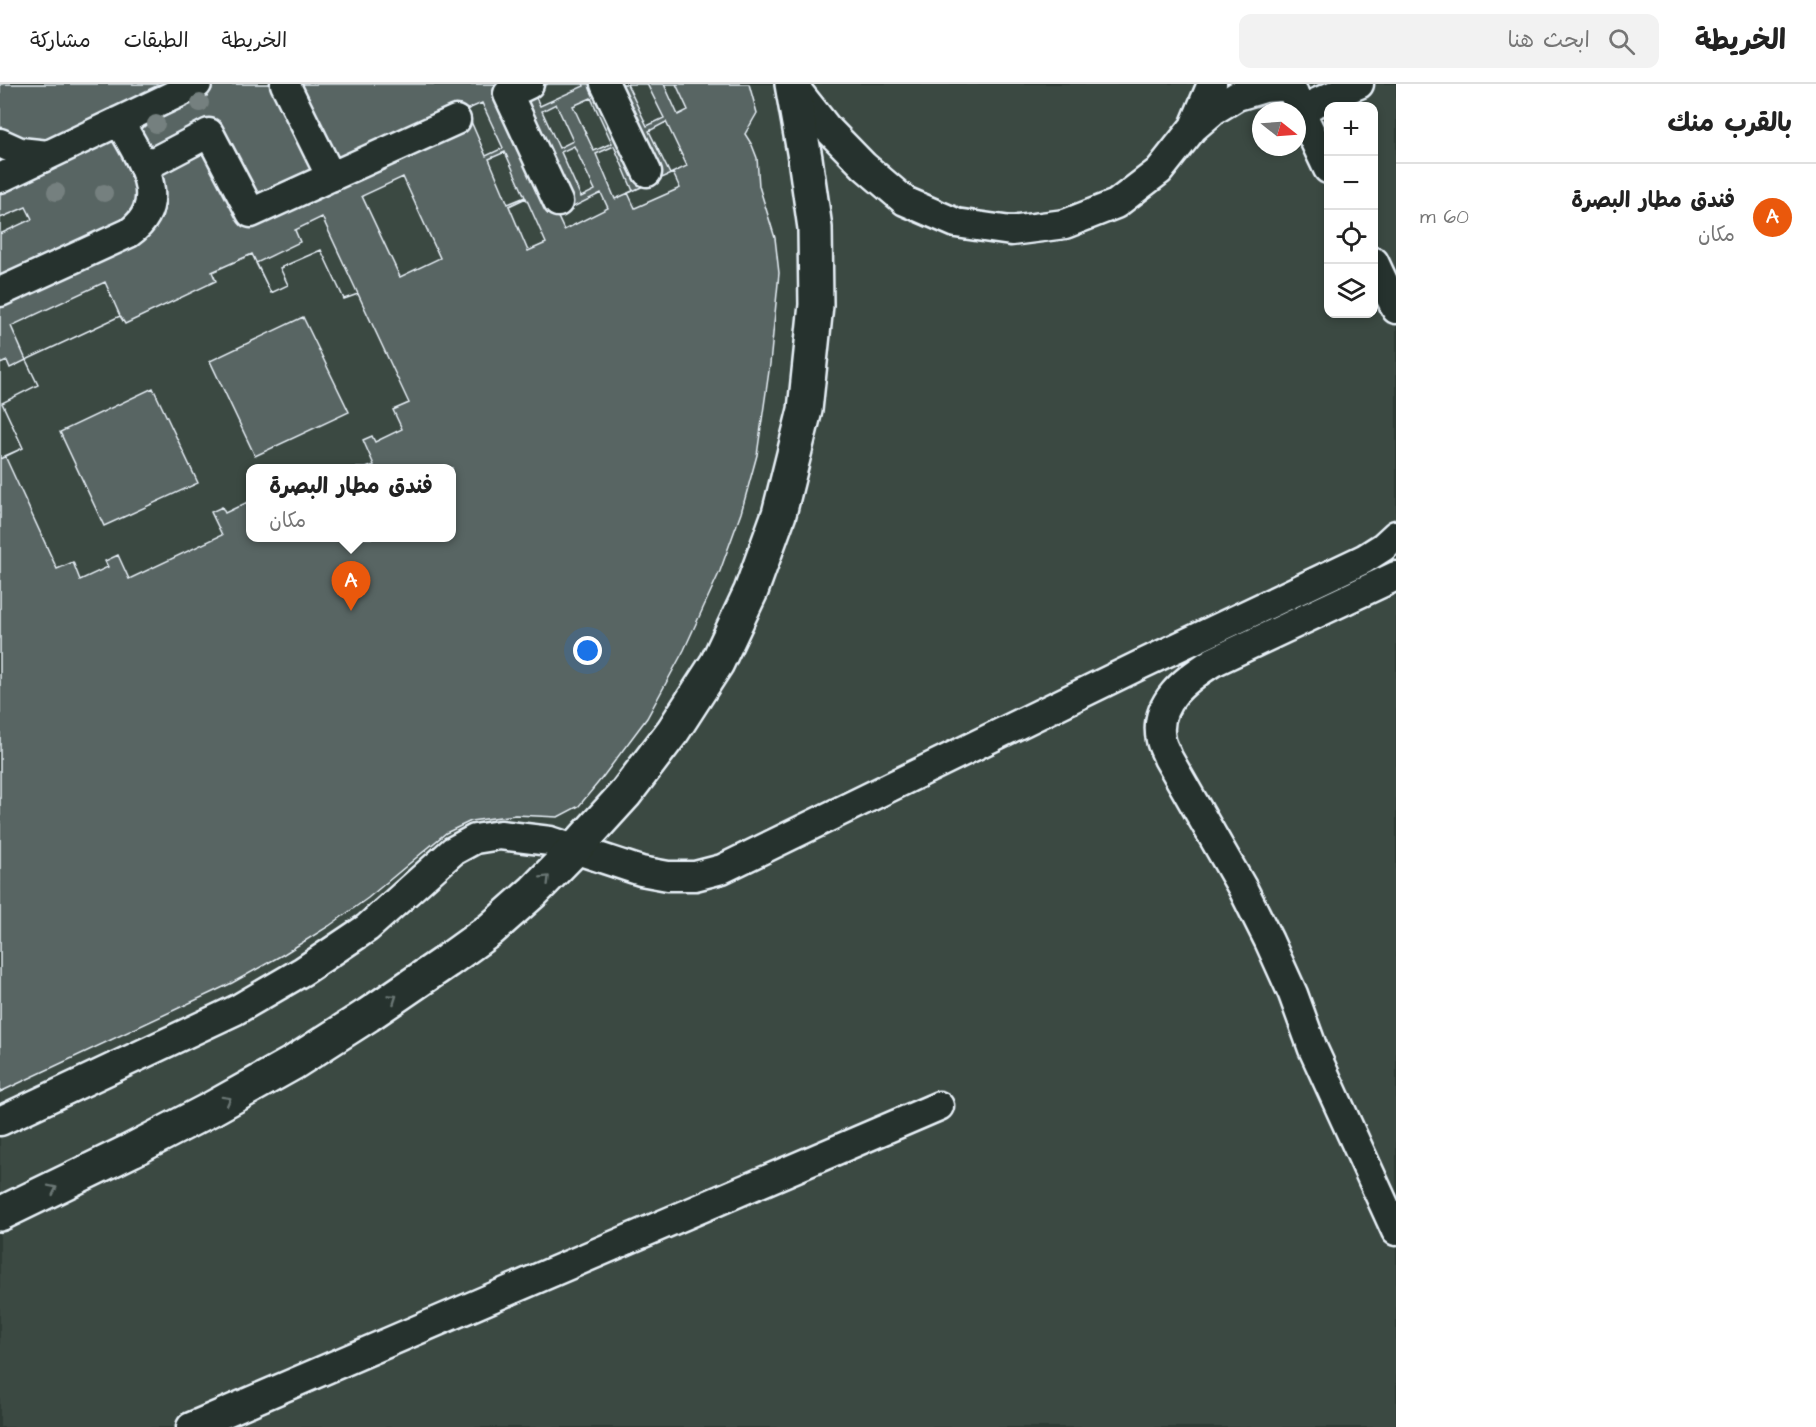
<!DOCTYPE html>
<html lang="ar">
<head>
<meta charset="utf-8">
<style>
	:root { --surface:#fff; --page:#f2f2f2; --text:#222; --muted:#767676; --line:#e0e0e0; --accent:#ea580c }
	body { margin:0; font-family:"Architects Daughter","Playpen Sans Arabic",sans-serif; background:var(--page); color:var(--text); direction:rtl }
	.controls { position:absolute; right:18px; top:18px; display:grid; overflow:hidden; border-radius:12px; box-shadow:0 3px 9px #0003 }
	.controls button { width:54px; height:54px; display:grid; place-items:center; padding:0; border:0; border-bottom:2px solid var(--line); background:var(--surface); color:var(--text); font:30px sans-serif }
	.compass { position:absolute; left:1252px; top:18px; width:54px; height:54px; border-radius:50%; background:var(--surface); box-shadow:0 3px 9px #0003; rotate:107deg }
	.you { position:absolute; left:588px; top:567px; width:21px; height:21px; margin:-15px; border:4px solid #fff; border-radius:50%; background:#1a73e8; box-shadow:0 0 0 9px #1a73e833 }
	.badge { display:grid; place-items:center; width:39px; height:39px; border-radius:50%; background:var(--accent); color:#fff; font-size:20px; font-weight:700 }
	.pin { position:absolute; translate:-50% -50px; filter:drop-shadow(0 2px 3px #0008) }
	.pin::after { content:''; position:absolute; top:32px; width:21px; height:18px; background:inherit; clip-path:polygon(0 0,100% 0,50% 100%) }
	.popup { position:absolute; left:246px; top:380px; width:210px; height:78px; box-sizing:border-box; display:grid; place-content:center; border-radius:12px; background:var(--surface); filter:drop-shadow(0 2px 4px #0005); font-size:20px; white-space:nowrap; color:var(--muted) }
	.popup b { font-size:22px; color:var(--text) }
	.popup::after { content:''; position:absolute; left:50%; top:100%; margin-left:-12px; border:12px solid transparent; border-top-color:var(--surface) }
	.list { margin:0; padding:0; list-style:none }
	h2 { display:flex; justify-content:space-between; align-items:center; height:78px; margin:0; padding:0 24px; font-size:26px }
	h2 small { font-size:20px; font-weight:400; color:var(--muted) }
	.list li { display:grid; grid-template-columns:39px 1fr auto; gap:18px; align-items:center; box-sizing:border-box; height:108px; padding:0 24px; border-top:2px solid var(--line) }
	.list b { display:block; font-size:22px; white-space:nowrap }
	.list p { margin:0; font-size:20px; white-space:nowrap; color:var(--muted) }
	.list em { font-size:20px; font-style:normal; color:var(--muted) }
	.icon { flex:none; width:33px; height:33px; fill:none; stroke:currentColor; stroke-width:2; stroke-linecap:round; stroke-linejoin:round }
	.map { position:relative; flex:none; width:1396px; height:1343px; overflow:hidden; direction:ltr }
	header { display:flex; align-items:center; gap:36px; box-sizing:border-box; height:84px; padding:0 30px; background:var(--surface); border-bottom:2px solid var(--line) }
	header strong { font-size:28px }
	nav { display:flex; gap:33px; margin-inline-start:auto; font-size:21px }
	.search { width:420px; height:54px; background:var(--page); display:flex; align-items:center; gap:15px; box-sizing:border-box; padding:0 21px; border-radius:12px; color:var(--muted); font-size:22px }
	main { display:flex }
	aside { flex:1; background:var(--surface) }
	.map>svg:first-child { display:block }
	.built { fill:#3b4843; fill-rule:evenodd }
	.building { fill:#596563; stroke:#e8f1f8; stroke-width:1.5; fill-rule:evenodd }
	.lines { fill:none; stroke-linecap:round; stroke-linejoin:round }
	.minor-casing { stroke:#e8f1f8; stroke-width:33 }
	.highway-casing { stroke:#e8f1f8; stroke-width:38 }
	.minor { stroke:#26332d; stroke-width:28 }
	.highway { stroke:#26332d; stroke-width:33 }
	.tree { fill:#75807f }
	.oneway { stroke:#6a7674 }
</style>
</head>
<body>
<header>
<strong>الخريطة</strong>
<div class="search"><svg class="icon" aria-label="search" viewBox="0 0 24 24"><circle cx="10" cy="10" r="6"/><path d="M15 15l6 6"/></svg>ابحث هنا</div>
<nav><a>الخريطة</a><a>الطبقات</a><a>مشاركة</a></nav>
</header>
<main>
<aside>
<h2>بالقرب منك<small></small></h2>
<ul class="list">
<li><span class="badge">A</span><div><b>فندق مطار البصرة</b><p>مكان</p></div><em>60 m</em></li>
</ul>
</aside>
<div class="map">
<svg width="1396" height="1343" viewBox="0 0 1396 1343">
	<rect width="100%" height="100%" fill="#2e3b35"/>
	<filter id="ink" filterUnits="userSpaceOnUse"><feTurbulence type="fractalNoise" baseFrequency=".0167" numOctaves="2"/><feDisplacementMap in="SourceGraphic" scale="12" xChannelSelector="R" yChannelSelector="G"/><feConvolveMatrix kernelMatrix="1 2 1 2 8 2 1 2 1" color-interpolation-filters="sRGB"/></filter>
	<g filter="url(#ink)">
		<path class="built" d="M0 0H1396V1343H0ZM1328 22H1374V230H1328ZM1261 27H1297V63H1261ZM250 384H452V454H250Z"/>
		<path class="building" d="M0 0H749L757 29 745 50 752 61 757 74 759 102 775 154 779 189 770 280 757 371 741 429 720 487 684 566 647 634 602 694 579 722 558 733 515 731 471 737 446 749 368 814 329 842 284 870 232 899 0 1008ZM250 384H452V454H250Z
			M548 0H583L584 2 540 22 533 7Z
			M627 0H647L664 34 647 42Z
			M664 0H676L688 26 678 31Z
			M591 14 612 59 594 67 573 22Z
			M482 19 503 64 486 72 466 26Z
			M556 20 573 57 559 64 542 27Z
			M666 38 687 82 670 90 649 47Z
			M574 62 595 106 581 113 561 68Z
			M614 62 633 107 615 115 596 70Z
			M505 68 525 113 508 120 489 75Z
			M673 89 680 104 635 124 628 109Z
			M403 93 440 174 400 193 362 112Z
			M601 109 608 124 564 146 557 131Z
			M526 114 546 159 528 167 509 122Z
			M26 123 32 135 0 150V134Z
			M322 133 358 210 344 215 321 166 280 184 288 201 271 209 256 179 300 158 295 146Z
			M321 166 344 215 358 210 409 319 393 326 402 345 375 358 372 352 363 356 374 381 366 384H250V417L225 429 222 423 211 428 222 451 129 495 118 471 105 477 108 483 80 496 73 478 57 485 5 372 23 364 2 319 38 301 26 276 120 232 125 240 216 197 212 188 252 170 271 209 288 201 280 184ZM303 233 349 328 255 372 210 277ZM153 304 198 399 104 442 60 348Z
			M105 198 120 232 26 276 11 242Z
			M26 276 38 301 2 319 23 364 0 375V280L7 277 10 284Z"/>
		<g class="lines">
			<g class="minor-casing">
				<path id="minor" d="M285 0 331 93
					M529 0 508 10 558 118
					M605 0 647 88
					M792 0 826 43 864 82 905 117 956 139 1011 147 1065 140 1116 120 1159 87 1193 44 1214 26 1237 12 1264 4 1291 2
					M1290 0 1300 26 1328 85
					M1300 26 1359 0
					M1195 40 1212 0
					M0 59 20 68 48 71
					M144 83 209 49 251 129 456 36
					M0 94 197 0
					M1374 178 1396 225
					M0 208 129 149C173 117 138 72 119 37
					M1396 492 1213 578C1186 595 1153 619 1161 656 1162 662 1166 668 1168 674L1243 805 1269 857 1293 910 1313 965 1396 1147
					M0 1037 236 926 303 887 367 844 453 767 475 755 500 751 550 757 641 787 668 792H695L722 785 1140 581 1364 475 1383 463 1396 451
					M191 1343 939 1022"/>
			</g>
			<g class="highway-casing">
				<path id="highway" d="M0 1130 132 1066 211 1025 293 979 368 931 447 877 490 846 534 807 574 766 625 710 673 647 717 579 751 507 779 430 805 326 816 221 815 144 805 74 792 0"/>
			</g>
			<use href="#minor" class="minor"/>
			<use href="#highway" class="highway"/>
		</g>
		<g class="tree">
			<circle cx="200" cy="19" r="9"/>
			<circle cx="156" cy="40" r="9"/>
			<circle cx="56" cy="108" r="9"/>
			<circle cx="104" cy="109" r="9"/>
		</g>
		<defs><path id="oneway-chevron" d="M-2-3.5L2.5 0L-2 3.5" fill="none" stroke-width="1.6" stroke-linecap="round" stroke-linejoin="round" transform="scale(1.5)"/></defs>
		<g class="oneway">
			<use href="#oneway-chevron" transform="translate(546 795) rotate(-45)"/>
			<use href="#oneway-chevron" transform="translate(393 914) rotate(-34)"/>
			<use href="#oneway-chevron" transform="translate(227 1016) rotate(-29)"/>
			<use href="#oneway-chevron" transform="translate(53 1105) rotate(-26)"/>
		</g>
	</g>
</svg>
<div class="controls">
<button>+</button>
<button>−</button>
<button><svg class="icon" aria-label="locate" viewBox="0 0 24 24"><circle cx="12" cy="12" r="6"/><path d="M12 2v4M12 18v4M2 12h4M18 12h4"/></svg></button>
<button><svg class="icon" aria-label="layers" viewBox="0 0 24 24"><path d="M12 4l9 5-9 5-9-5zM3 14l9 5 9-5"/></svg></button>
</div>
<svg class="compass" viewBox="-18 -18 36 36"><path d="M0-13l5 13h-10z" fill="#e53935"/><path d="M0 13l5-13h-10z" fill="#767676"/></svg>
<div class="you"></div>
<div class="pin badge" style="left:351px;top:527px">A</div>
<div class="popup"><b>فندق مطار البصرة</b>مكان</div>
</div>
</main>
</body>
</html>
